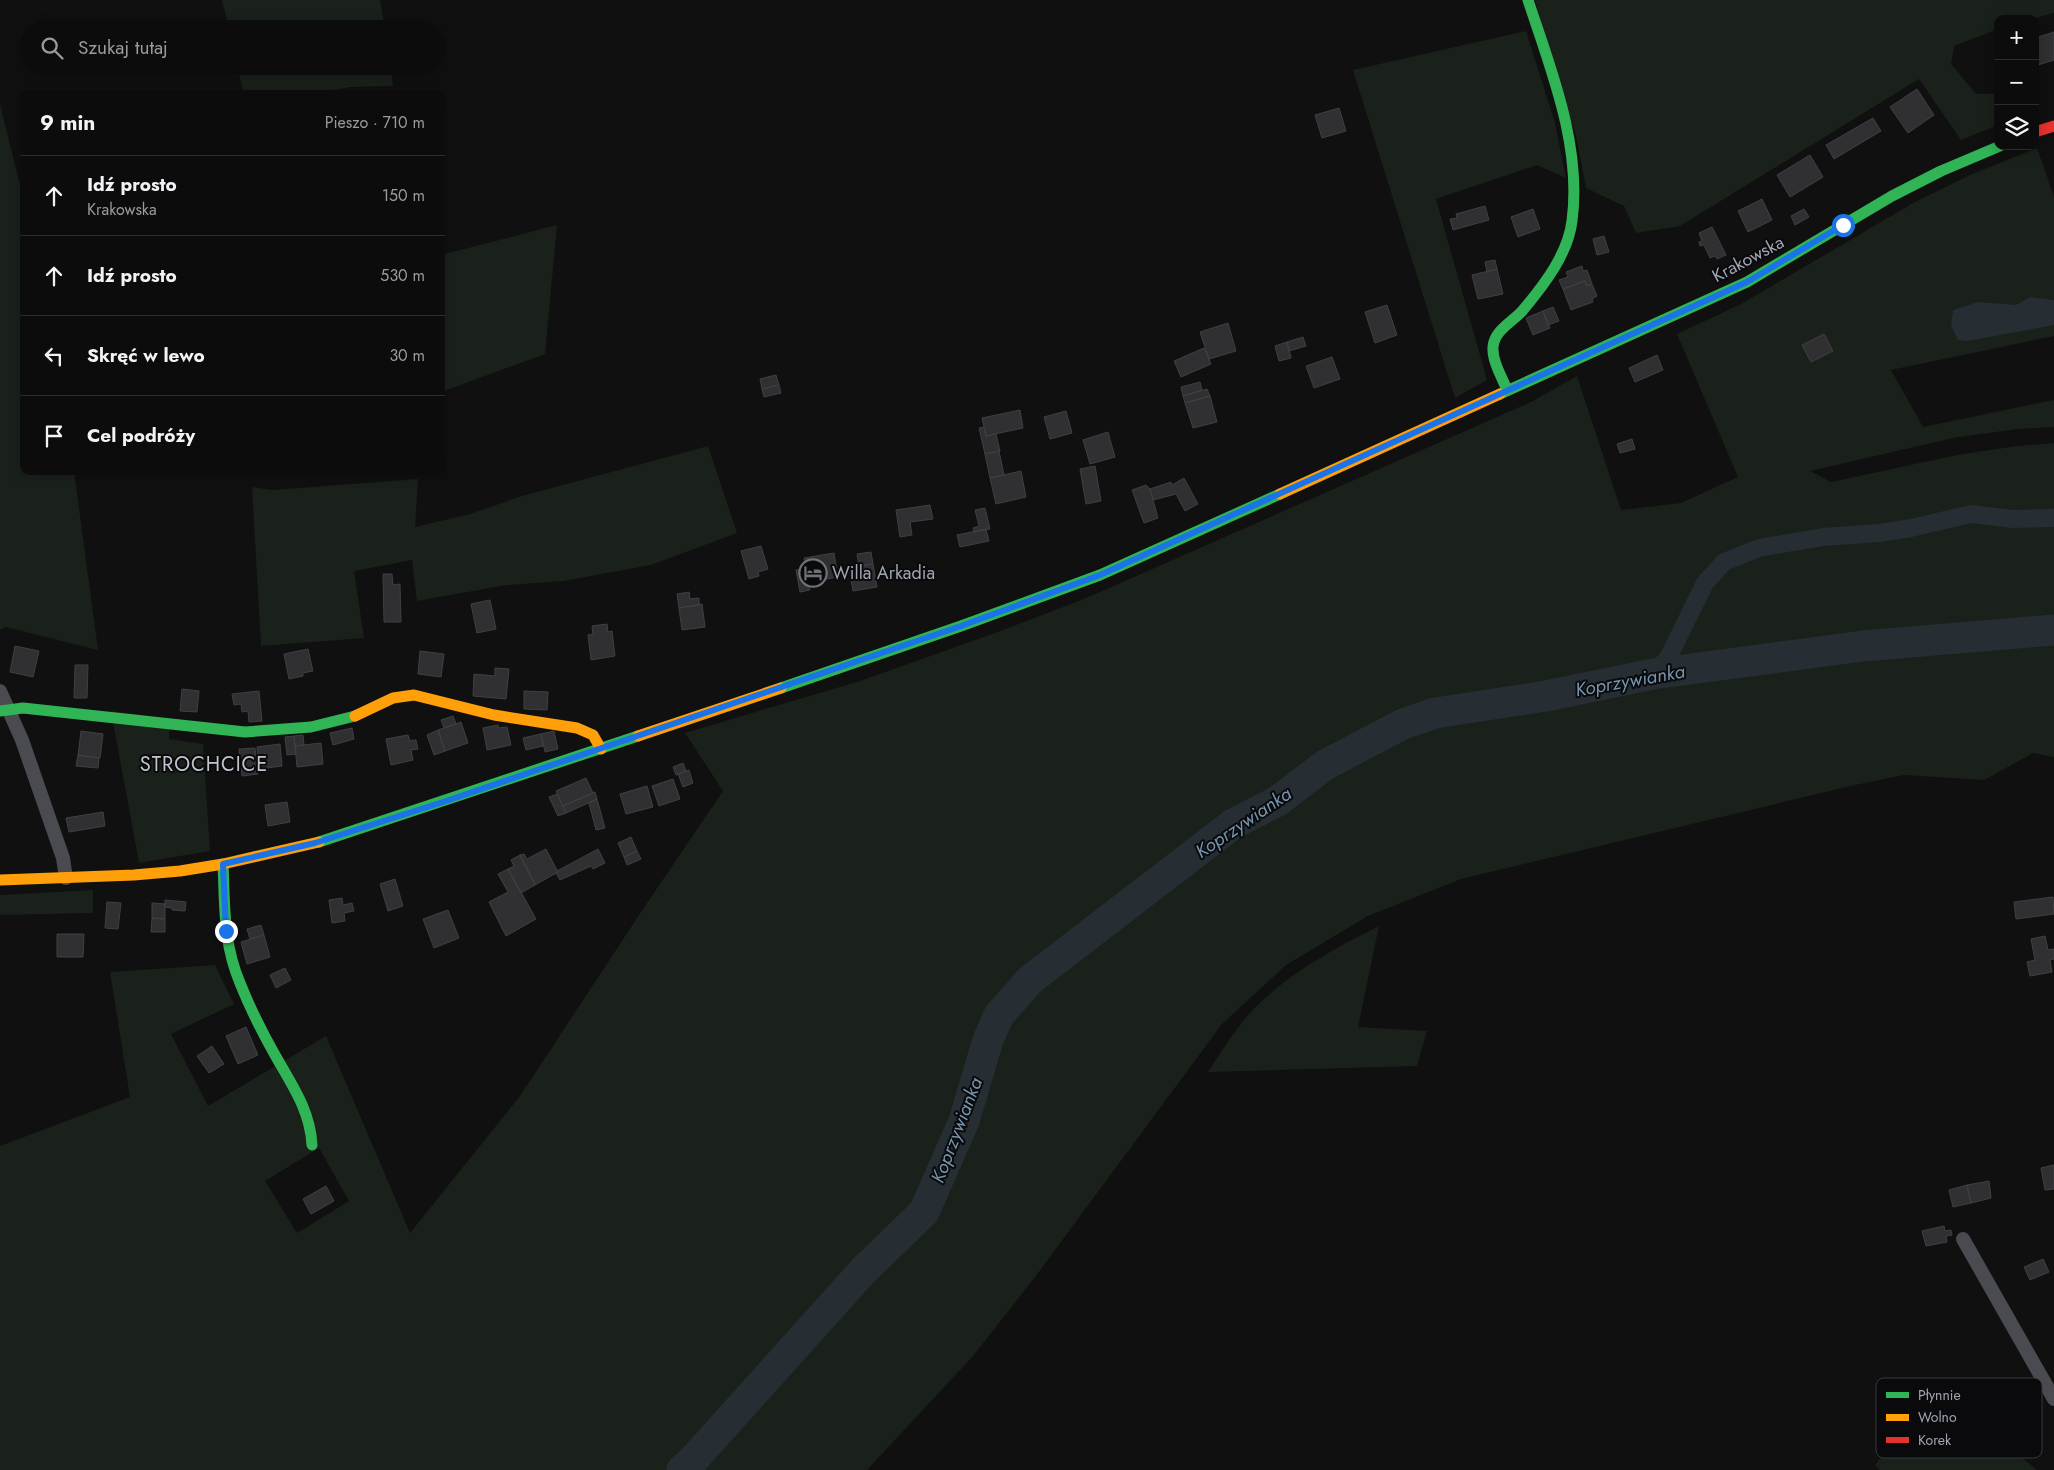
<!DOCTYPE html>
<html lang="pl">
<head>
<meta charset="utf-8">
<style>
	:root { --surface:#0c0c0c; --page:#151515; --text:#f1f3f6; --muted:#9a9b9d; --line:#2c2c2d }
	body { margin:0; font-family:Jost,sans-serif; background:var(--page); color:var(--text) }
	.controls { position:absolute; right:15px; top:15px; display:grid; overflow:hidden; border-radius:10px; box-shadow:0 2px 12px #0003 }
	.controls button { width:45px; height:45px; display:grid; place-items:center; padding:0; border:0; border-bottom:1px solid var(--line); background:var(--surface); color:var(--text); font:25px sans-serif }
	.stop { position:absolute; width:15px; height:15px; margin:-11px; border:4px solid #1a73e8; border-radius:50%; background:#fff }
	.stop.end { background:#1a73e8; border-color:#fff; box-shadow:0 1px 5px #0008 }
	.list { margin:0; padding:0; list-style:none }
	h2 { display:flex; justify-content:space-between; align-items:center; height:65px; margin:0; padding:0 20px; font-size:21px }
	h2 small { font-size:16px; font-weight:400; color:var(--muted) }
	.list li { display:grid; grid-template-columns:32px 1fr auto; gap:15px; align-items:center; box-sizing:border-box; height:80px; padding:0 20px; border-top:1px solid var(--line) }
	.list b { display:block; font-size:19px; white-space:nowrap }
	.list p { margin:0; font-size:16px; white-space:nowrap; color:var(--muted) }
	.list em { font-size:16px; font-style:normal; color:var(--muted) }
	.icon { flex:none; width:28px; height:28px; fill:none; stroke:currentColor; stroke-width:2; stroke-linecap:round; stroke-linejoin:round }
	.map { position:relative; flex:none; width:2054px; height:1470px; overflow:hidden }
	.search { position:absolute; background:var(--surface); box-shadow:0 2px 12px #0003; left:20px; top:20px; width:425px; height:55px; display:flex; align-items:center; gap:12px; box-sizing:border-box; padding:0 18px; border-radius:28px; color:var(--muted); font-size:19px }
	.panel { position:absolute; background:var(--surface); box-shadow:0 2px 12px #0003; left:20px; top:90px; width:425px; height:385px; border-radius:10px }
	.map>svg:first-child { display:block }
	.green { fill:#1a201a; fill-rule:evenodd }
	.water { fill:#262d33 }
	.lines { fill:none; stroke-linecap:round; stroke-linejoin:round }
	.canal { stroke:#262d33; stroke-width:18 }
	.river { stroke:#262d33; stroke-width:31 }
	.building { fill:#303033; stroke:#3e4044 }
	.street { stroke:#4a4b50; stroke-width:14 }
	.fast { stroke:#30b455; stroke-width:11 }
	.slow { stroke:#ff9f0a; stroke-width:11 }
	.jam { stroke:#e5322d; stroke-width:11 }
	.route { stroke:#1a73e8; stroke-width:6 }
	.labels { text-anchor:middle; stroke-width:4; stroke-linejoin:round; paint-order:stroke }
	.street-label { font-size:18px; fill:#a0a6b2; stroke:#0a0a0c }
	.poi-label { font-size:18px; fill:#a0a6b2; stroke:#0a0a0c; text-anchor:start }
	.water-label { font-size:19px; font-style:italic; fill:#7595af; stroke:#0a0a0c }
	.quarter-label { font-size:20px; letter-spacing:1px; fill:#c1c5ce; stroke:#0a0a0c }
	.key { fill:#0a0a0c; stroke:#37393e; stroke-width:1 }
	.key-label { font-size:14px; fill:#a0a6b2 }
</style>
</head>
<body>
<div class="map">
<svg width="2054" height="1470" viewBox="0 0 2054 1470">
	<rect width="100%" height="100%" fill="#101010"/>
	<path class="green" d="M222 0H380L385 29H229Z
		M1535 0H2054V13L2032 19H1998V29L1954 46 1951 64 1976 94H1998V125L1961 140 1919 79 1680 226 1636 233 1624 206 1586 188 1576 136Z
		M1526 31 1555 123 1566 178 1537 165 1436 199 1487 380 1455 398 1353 70Z
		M237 66H391L393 86 351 87 310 94H244Z
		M0 104 24 201V471H74L98 650 6 627 0 630Z
		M2037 148 2054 197V336L1891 370 1923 427 2054 400V427L2017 429 1953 438 1810 471 1831 482 1957 455 2017 446 2054 443V757L2033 753 1984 780 1904 775 1855 785 1461 879 1368 916 1286 965 1222 1024 1035 1277 973 1356 867 1470H0V1146L130 1097 110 972 215 965 234 1004 171 1034 208 1106 326 1036 410 1233 520 1096 643 909 723 791 685 733 860 681 995 633 1084 599 1531 402 1577 376 1621 510 1681 503 1738 477 1677 334 1741 304 1915 202 1970 175ZM319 1148 349 1201 297 1233 265 1181Z
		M557 225 545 354 441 392V255Z
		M708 446 737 533 651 565 564 581 507 585 417 601 412 560 354 571 364 638 261 646 252 487 272 490 418 479 415 527 470 514 522 496Z
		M111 711 170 719 169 739 203 744 210 851 139 863Z
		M93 890V913L0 915V895Z
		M1379 926 1358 1027 1427 1031 1417 1066 1208 1072C1221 1052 1234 1031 1250 1013 1285 975 1333 949 1379 926Z
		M2001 1441 2037 1470H1880L1875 1465 1884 1454Z"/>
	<path class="water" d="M2030 297 2054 300V325L1968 341 1958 340 1951 326 1953 310 1978 302 2016 305Z"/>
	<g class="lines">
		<path class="canal" d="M1653 674 1668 658 1705 583 1724 562 1759 548 1823 537 1880 533 1911 528 1971 514 2013 519 2054 518"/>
		<path class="river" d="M682 1470 693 1460 863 1271 924 1212 964 1121 988 1040 999 1015 1030 980 1233 824 1278 801 1325 765 1403 724 1435 713 1546 696 1653 674 1863 646 2054 630"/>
	</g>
	<path class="building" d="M2054 32V60L2038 65 2035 55V38Z
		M1917 89 1934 115 1908 133 1890 107Z
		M1339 108 1346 131 1322 138 1315 115Z
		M1873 118 1881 131 1834 159 1826 145Z
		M1810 155 1823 177 1790 197 1777 175Z
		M1762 199 1772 220 1748 232 1738 211Z
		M1485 206 1489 220 1453 230 1450 219 1457 218 1456 214Z
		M1533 209 1540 229 1518 237 1511 217Z
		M1804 209 1809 217 1795 225 1791 216Z
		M1712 227 1726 255 1717 259 1715 256 1710 258 1704 245 1700 246 1699 242 1702 241 1699 233Z
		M1604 236 1609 252 1597 255 1593 239Z
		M1495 260 1497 269 1487 272 1485 262Z
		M1582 266 1583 271 1587 270 1592 284 1587 286 1585 281 1563 289 1559 280 1568 277 1566 272Z
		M1497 269 1503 294 1478 299 1472 275Z
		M1585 281 1587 286 1592 284 1597 296 1592 299 1593 302 1571 310 1563 289Z
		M1387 305 1397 335 1375 343 1365 312Z
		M1553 307 1559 321 1548 325 1543 311Z
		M1543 311 1550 328 1533 335 1526 318Z
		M1228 323 1236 351 1209 359 1200 332Z
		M1824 334 1833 351 1811 362 1802 345Z
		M1303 337 1306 346 1289 351 1287 342Z
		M1287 342 1291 358 1279 361 1275 346Z
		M1204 348 1211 364 1181 377 1174 361Z
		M1657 355 1663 370 1635 382 1629 368Z
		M1332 357 1340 379 1314 388 1306 366Z
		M776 375 779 385 762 389 760 379Z
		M1200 382 1202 390 1183 396 1181 387Z
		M779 385 781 393 764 397 762 389Z
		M1207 389 1210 396 1185 403 1183 396Z
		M1210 396 1217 422 1193 428 1185 403Z
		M1020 410 1023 428 986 436 982 418Z
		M1066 411 1072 433 1050 439 1044 417Z
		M984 427 986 436 996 434 1000 451 985 454 979 428Z
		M1108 432 1115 457 1090 464 1083 440Z
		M1632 439 1635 449 1620 453 1617 444Z
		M999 451 1004 475 990 478 985 454Z
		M1095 466 1101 501 1086 504 1080 469Z
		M1021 471 1026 497 996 504 990 478Z
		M1184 478 1198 504 1185 511 1176 494 1153 500 1150 489 1171 482 1172 485Z
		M1146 485 1150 489 1158 518 1144 523 1132 490Z
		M930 505 933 519 910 522 912 535 900 537 896 510Z
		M985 508 990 529 974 532 973 528 979 526 975 510Z
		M986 529 989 541 960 547 957 535Z
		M761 546 768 569 758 572 759 576 749 579 741 551Z
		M871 552 873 564 859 566 857 554Z
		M834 553 838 577 808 582 804 558Z
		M873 564 877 587 853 591 849 568Z
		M806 569 810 590 800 592 796 570Z
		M383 574H392L393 585 400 584 401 622H384Z
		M689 592 690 599 699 598V605L679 608 677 594Z
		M490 600 496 629 477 633 471 604Z
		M702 604 705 627 682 630 679 608Z
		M607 624 608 632 612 631 615 656 591 660 588 635 593 634 592 626Z
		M15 646 39 651 33 677 10 672Z
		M308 649 313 671 303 673V676L289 679 284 654Z
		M420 651 444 654 441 677 418 674Z
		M75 665H88L87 698H74Z
		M495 668 509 669 506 699 473 696 474 674 495 676Z
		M182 689 199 691 197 712 180 711Z
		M259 691 262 721 249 722 248 711 242 712 241 704 234 705 232 694Z
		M524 691 548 692 547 710 524 709Z
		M453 716 456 724 444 728 441 720Z
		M461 722 468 743 445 751 438 730Z
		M498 725V728L507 727 511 745 487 750 483 728Z
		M352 728 354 739 333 745 330 733Z
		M438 730 445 751 434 755 427 735Z
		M81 731 103 734 100 758 78 755Z
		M554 731 558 749 545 752 541 734Z
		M541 734 543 746 526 750 523 738Z
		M303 735 304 745 295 746 294 736Z
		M408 735 410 741 416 740 418 749 411 750 413 760 391 765 386 739Z
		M294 736 296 754 287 755 285 737Z
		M321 743 323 764 297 767 295 746Z
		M280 744 282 766 259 769 257 747Z
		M255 748 258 774 242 776 239 749Z
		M78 755 99 758 98 768 76 766Z
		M683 763 686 771 676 775 673 767Z
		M689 770 693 783 683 787 678 774Z
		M586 778 593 793 563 806 556 791Z
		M673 779 680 799 659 806 652 786Z
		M647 786 653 807 626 814 620 794Z
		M595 792 597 799 566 813 563 806Z
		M557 794 566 813 558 816 549 797Z
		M597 799 605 828 596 830 589 803Z
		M287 802 290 822 268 826 265 805Z
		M103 812 105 826 69 832 66 818Z
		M631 837 637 851 624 857 618 843Z
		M546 849 558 872 535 885 520 855 524 854 527 859Z
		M598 849 605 863 593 869 591 866 560 880 556 873 558 872 557 871Z
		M637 851 641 859 627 865 624 857Z
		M520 855 535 885 521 893 508 869 514 866 511 860Z
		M508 869 536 919 506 936 489 902 508 892 498 874Z
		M395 879 403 906 388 911 380 884Z
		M2053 897 2054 914 2016 919 2014 902Z
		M342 898 343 905 352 903 354 911 344 913 345 921 332 923 329 900Z
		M165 900 186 902 185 911 172 910V908L165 907Z
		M107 902 121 903 118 929 105 928Z
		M152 903 165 904V919L152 918Z
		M448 910 459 938 434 948 423 919Z
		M152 918 165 919V932H151Z
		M261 925 264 935 250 939 247 929Z
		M57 934H84L83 957H57Z
		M264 935 270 957 247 964 241 942Z
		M2045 936 2048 950 2054 949V959L2050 960 2052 972 2030 976 2027 962 2035 960 2031 939Z
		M285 968 291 980 276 988 270 975Z
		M246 1027 258 1055 238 1064 226 1036Z
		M212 1046 224 1064 209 1073 197 1056Z
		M2054 1165V1189L2045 1190 2041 1168Z
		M1989 1181 1991 1198 1971 1203 1967 1185Z
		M1967 1185 1971 1203 1953 1207 1949 1190Z
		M326 1186 334 1201 311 1214 303 1199Z
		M1944 1226 1945 1231 1951 1230 1952 1235 1946 1236 1947 1242 1926 1246 1922 1231Z
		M2043 1259 2049 1272 2030 1280 2024 1267Z"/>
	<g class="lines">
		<path class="street" d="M0 691 22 740 63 858 66 878
			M1963 1239 2054 1399"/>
		<path class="fast" d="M1507 390C1502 377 1492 361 1493 347 1494 330 1514 321 1523 310 1544 285 1568 254 1572 221 1582 146 1551 70 1528 0
			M1500 394 1747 282 1892 196 1941 171 2000 146
			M781 688 961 626 1100 575 1280 494
			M0 711 23 708 245 732 311 727 355 716
			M319 842 638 736
			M223 864C225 907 223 943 240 983 250 1008 262 1032 275 1055 292 1085 310 1110 312 1145"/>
		<path class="slow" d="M1280 494 1500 394
			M355 716 393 698 414 695 494 715 577 728 593 735 601 749
			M638 736 781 688
			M0 880 134 875 180 871 223 864 319 842"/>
		<path class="jam" d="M2035 132 2054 126"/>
	</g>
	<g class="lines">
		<path class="route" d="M226 931 223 864 315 843 446 801 961 626 1100 575 1747 282 1843 225"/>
	</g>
	<defs>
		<g id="hotel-ring" transform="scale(1.4375)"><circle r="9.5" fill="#0a0a0c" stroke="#6e7279" stroke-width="1.5"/><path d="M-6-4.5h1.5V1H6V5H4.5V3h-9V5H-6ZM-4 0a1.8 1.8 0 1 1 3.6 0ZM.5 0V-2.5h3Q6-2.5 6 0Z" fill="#6e7279"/></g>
	</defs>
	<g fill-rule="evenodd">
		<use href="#hotel-ring" x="813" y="573"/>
	</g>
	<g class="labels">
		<g class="street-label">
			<text transform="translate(1748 259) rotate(-28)" y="6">Krakowska</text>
		</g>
		<g class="poi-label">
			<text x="832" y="579">Willa Arkadia</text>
		</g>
		<g class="water-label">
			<text transform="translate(1630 680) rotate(-10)" y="7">Koprzywianka</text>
			<text transform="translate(1243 822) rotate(-34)" y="7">Koprzywianka</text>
			<text transform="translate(956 1130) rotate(-69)" y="7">Koprzywianka</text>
		</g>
		<g class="quarter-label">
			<text x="204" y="771">STROCHCICE</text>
		</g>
	</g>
	<rect x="1876" y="1378" width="166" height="80" rx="8" class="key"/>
	<rect x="1886" y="1392" width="23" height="6" fill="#30b455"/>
	<rect x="1886" y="1414" width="23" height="7" fill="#ff9f0a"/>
	<rect x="1886" y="1437" width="23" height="6" fill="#e5322d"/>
	<g class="key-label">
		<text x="1918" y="1400">Płynnie</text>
		<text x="1918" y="1422">Wolno</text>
		<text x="1918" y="1445">Korek</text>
	</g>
</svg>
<div class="controls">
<button>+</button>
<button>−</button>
<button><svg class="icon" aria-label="layers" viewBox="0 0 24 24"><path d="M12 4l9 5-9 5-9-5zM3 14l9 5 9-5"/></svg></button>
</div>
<div class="stop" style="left:1843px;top:225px"></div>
<div class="stop end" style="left:226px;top:931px"></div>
<div class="search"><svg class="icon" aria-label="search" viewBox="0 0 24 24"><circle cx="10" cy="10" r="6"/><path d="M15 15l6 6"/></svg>Szukaj tutaj</div>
<section class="panel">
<h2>9 min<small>Pieszo · 710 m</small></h2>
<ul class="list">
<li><svg class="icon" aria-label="ahead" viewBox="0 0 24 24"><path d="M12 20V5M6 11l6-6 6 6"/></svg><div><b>Idź prosto</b><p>Krakowska</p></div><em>150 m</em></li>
<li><svg class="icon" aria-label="ahead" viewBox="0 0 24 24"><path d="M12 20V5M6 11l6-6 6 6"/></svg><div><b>Idź prosto</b></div><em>530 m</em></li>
<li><svg class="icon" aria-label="left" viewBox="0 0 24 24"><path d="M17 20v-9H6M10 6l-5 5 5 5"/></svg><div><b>Skręć w lewo</b></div><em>30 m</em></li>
<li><svg class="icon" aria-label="arrive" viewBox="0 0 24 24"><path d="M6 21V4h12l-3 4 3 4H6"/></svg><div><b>Cel podróży</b></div></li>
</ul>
</section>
</div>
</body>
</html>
